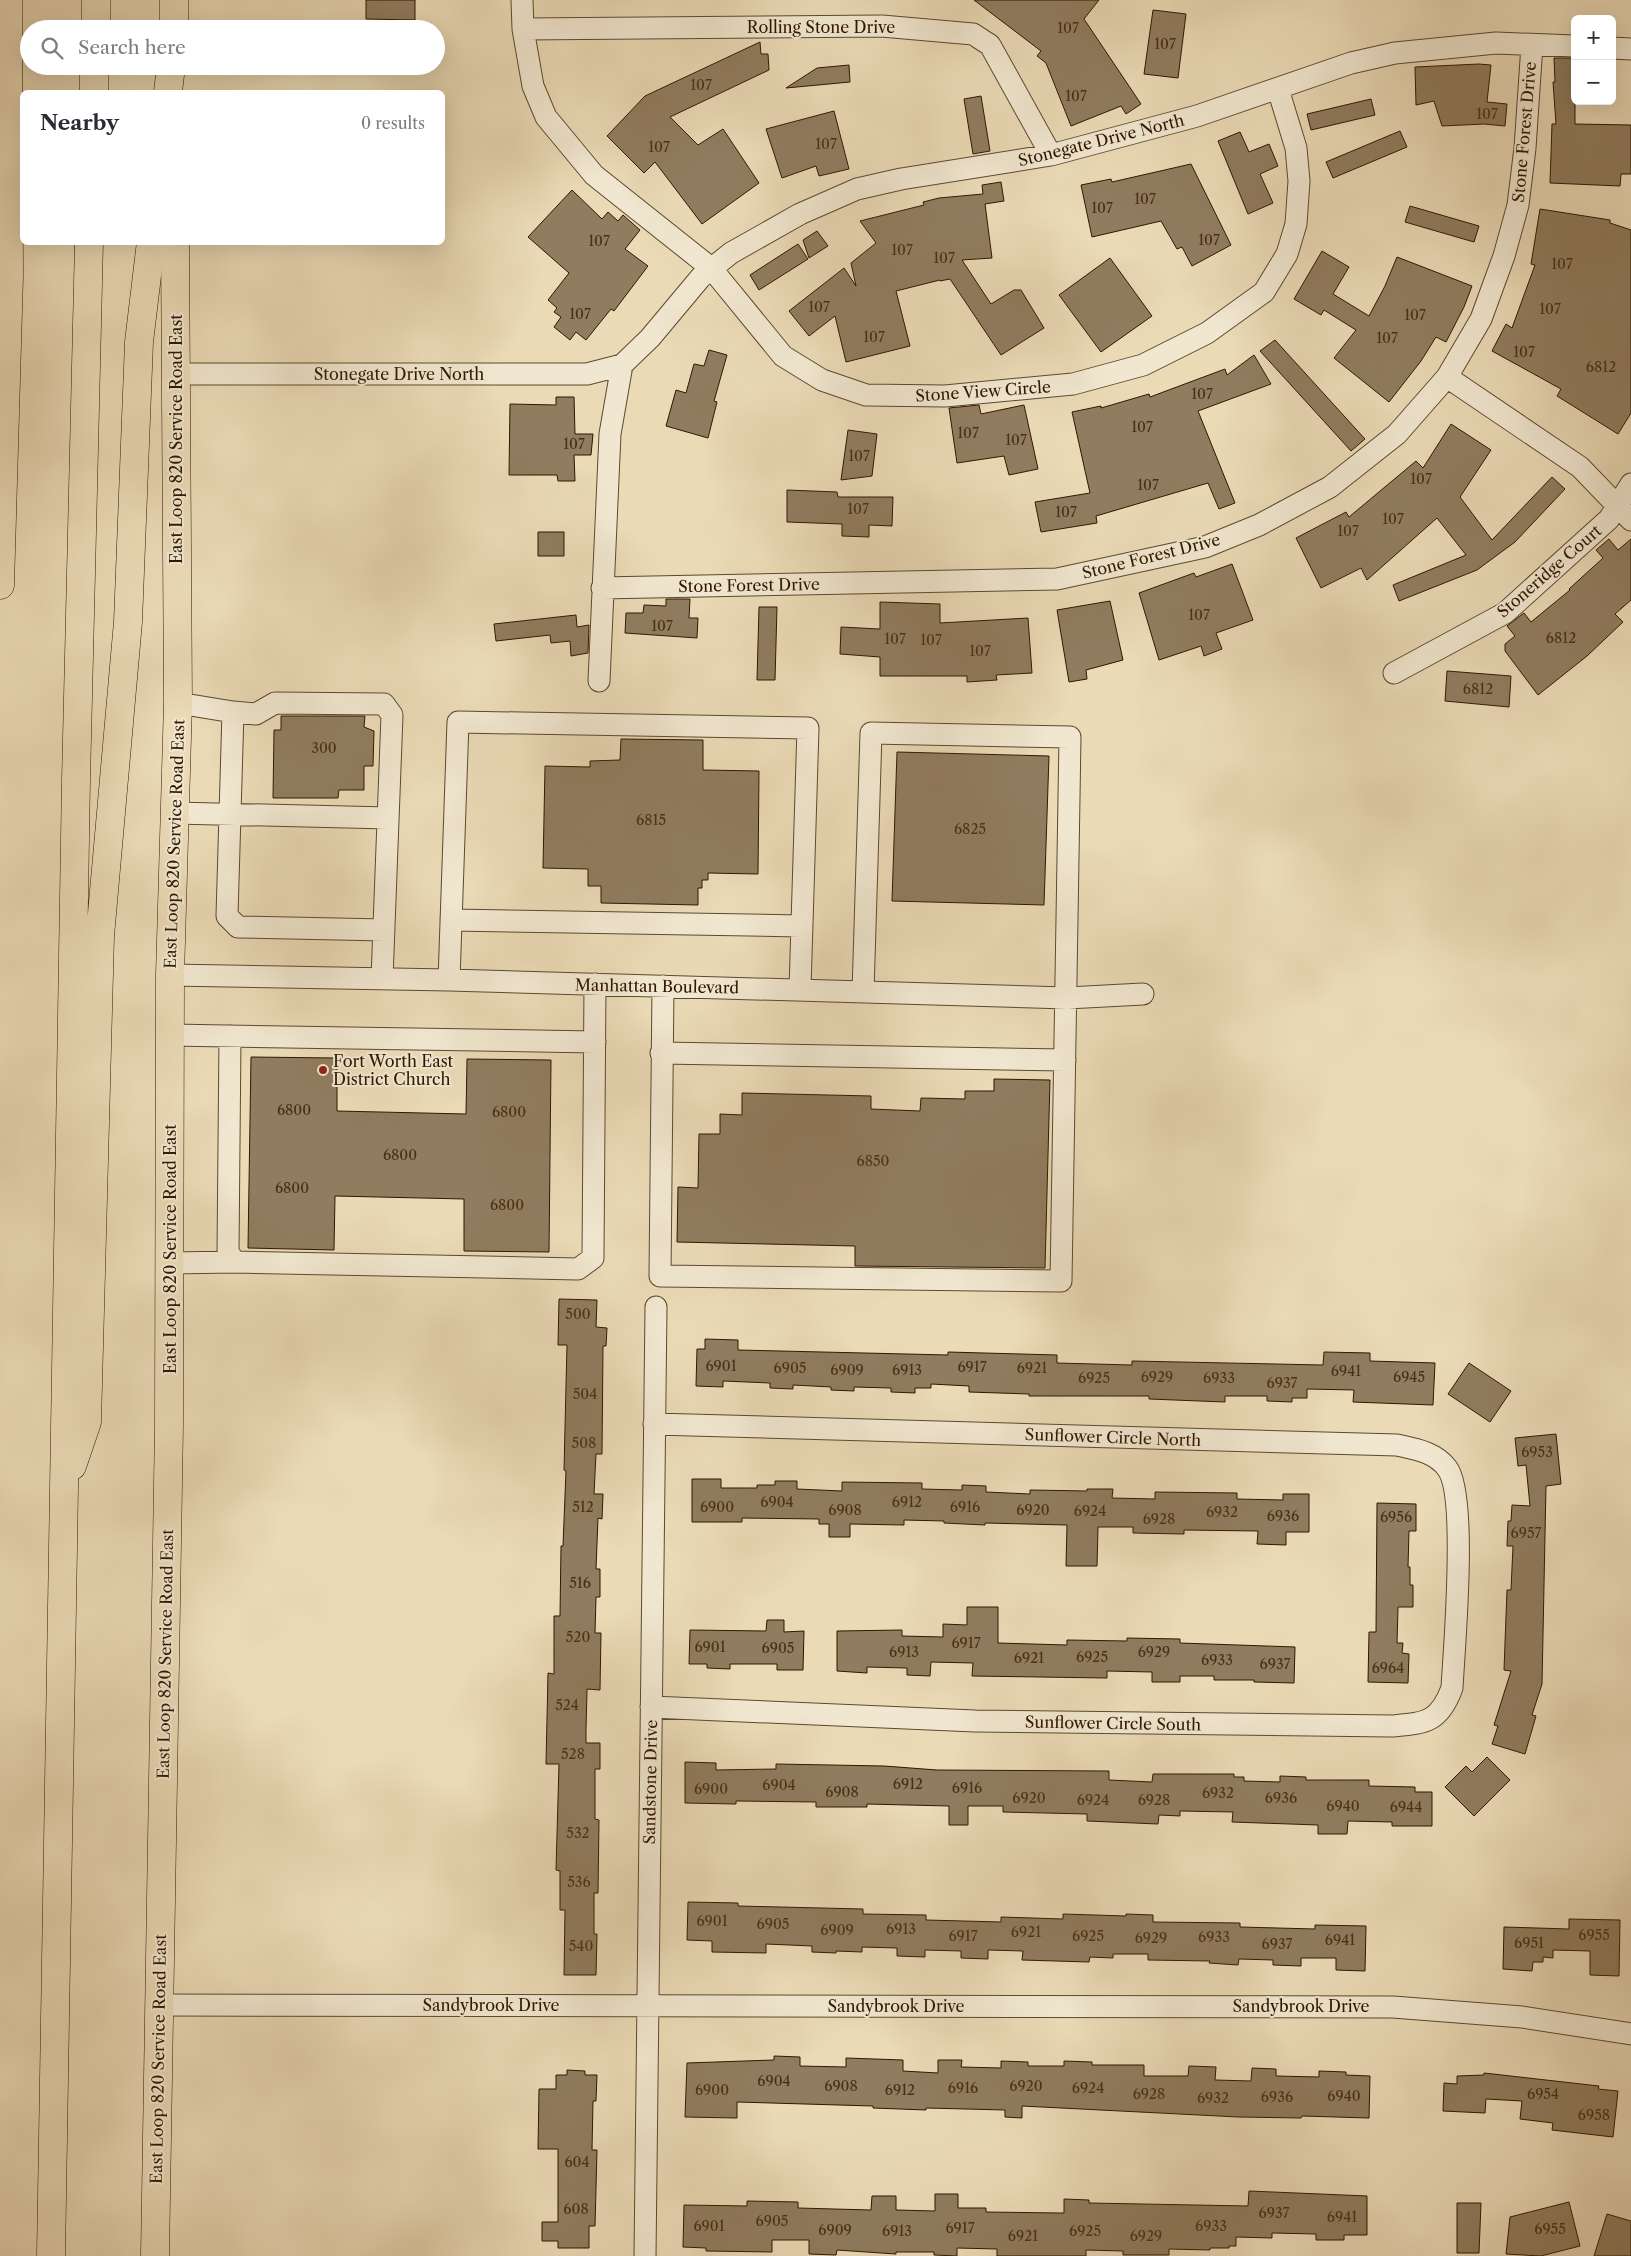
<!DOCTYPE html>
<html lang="en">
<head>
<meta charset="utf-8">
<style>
	:root { --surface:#fff; --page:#f7f7f7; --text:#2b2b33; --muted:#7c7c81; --line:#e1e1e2 }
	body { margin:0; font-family:"Libre Caslon Text",serif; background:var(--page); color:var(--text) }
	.controls { position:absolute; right:15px; top:15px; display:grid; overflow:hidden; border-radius:8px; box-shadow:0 5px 20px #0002 }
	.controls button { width:45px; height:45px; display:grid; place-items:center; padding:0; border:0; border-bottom:1px solid var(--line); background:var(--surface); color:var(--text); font:25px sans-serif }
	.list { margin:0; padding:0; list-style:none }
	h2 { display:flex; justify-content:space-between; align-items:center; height:65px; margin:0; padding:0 20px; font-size:21px }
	h2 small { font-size:16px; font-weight:400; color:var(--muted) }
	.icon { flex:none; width:28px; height:28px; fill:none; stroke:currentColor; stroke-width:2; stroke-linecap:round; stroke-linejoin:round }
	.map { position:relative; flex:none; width:1631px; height:2256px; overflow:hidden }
	.search { position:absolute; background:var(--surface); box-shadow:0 5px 20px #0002; left:20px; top:20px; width:425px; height:55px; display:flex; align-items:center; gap:12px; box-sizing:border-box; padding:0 18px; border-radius:28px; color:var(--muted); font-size:19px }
	.panel { position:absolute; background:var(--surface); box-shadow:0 5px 20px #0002; left:20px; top:90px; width:425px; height:155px; border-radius:8px }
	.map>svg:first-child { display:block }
	.building { fill:#907c5f; stroke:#2f1700 }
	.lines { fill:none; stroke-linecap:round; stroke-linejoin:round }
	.minor-casing { stroke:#5e482e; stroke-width:23 }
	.major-casing { stroke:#2f1700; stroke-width:29 }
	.highway-casing { stroke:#2f1700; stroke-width:29 }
	.minor { stroke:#f1e7d0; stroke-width:21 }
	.major { stroke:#eadab6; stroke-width:28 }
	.highway { stroke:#eadab6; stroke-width:28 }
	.poi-dot { fill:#8f2418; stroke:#f1e7d0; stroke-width:2 }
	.labels { text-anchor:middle; stroke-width:4; stroke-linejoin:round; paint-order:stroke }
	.number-label { font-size:14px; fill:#473018 }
	.street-label { font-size:16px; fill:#2f1700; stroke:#f1e7d0 }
	.poi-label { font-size:16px; fill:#2f1700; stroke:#f1e7d0; text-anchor:start }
</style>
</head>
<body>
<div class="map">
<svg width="1631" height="2256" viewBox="0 0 1631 2256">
	<rect width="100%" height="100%" fill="#eadab6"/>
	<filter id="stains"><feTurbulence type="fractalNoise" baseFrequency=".004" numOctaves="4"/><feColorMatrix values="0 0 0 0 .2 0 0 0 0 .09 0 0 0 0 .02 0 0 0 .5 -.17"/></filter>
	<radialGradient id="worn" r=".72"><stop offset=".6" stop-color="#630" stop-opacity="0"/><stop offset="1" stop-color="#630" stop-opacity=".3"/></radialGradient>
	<path class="building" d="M366 0H415V20L366 19Z
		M974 0H1099L1084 19 1141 104 1126 114 1121 106 1071 126 1046 63 1037 56 1041 51Z
		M1153 10 1186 14 1178 78 1144 74Z
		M760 42 761 54H768L769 70 670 117 698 145 723 129 759 183 702 224 655 162 644 173 607 136 645 96Z
		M1554 58H1575V124L1631 125V174H1621L1620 186 1550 183 1552 124H1556L1553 82H1555Z
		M1479 64 1491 65 1487 102 1507 104 1505 126 1484 124 1442 126 1434 101 1416 105 1415 67Z
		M849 65 850 82 786 88 817 68Z
		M981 96 990 151 973 154 964 99Z
		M1371 99 1375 115 1311 130 1307 114Z
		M834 111 849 169 819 176 816 166 782 178 766 129Z
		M1400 131 1407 147 1333 178 1326 162Z
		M1240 132 1249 152 1269 144 1278 166 1260 174 1273 203 1248 214 1218 141Z
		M1191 164 1231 245 1192 266 1182 247 1177 249 1161 221 1092 237 1081 185 1111 179 1112 182Z
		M1001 182 1004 201 985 204 992 258 962 260 991 304 1014 290H1021L1044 328 1001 355 950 279 940 281V280L896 291 910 346 846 362 835 316 809 336 789 311 844 268 856 286 851 263 876 243 860 221 924 205 923 202 939 198 983 194 982 185Z
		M572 190 602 219 608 212 618 221 623 215 640 230 625 249 648 266 614 311 611 309 586 340 576 332 570 340 554 327 561 317 554 312 557 308 548 300 569 273 528 237Z
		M1410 206 1479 226 1474 242 1405 222Z
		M1540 209 1610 220V223L1631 230V413L1618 434 1557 396 1561 389 1492 351 1506 324 1512 328 1535 265 1531 264Z
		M817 231 828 246 809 258 803 240Z
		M798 244 808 259 759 290 750 275Z
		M1322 251 1349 267 1333 294 1369 316 1385 286 1397 257 1472 286 1464 307 1446 342 1436 337 1421 361 1389 402 1334 358 1356 330 1324 310 1321 315 1294 299Z
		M1110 258 1152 316 1101 352 1059 295Z
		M1275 340 1365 439 1351 451 1260 351Z
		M709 350 727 355 714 401 717 402 708 438 666 426 676 390 686 393 694 364 704 366Z
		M1254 355 1271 384 1198 411 1235 503 1219 509 1208 483 1096 516 1097 523 1041 532 1035 502 1090 493 1072 412 1101 406V408L1149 394 1150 397 1225 369 1227 375Z
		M556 397H574L575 434H593L591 455H574L575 481H558L557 475H509L510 404 556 405Z
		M979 405 981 414 1024 405 1038 469 1009 475 1004 456 957 463 949 408Z
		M1451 424 1491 450 1460 497 1492 540 1552 477 1565 489 1515 542 1477 570 1399 601 1393 585 1466 555 1437 518 1367 580 1361 568 1321 588 1296 538 1346 512 1349 517 1416 461 1423 468Z
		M848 430 877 434 872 476 841 480Z
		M787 490 837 492 838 497H893L892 526 869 525V537L842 536V524L787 522Z
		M538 532H564V556H538Z
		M1609 539 1618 550 1631 539V600L1615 614 1623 622 1587 656 1538 695 1505 651V644L1515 636 1507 626 1524 613 1531 622 1570 590 1569 589 1603 558 1596 550Z
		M1232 564 1253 620 1216 633 1222 649 1204 656 1201 646 1159 660 1139 593 1194 573 1196 577Z
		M666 599H690L689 618H698L697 638 625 633 626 613H643L644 605 666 606Z
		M1110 601 1123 660 1086 670 1087 679 1069 682 1057 610Z
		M880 602 940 604V623L1028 618 1032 673 996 675 997 680 967 682V676H880V657L840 654 841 627 880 629Z
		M759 607H777L775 680H757Z
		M576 615 577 627 589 625 588 653 571 656 570 641 551 643 550 635 496 641 494 624Z
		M1447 671 1511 676 1509 707 1445 701Z
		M281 716H365L364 727 374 731 373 766H364V790H339L338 798H273L274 730H281Z
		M621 739 703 740V770L759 771 758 874 708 873V880H702V888H698V905L601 903V886H588V869L543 868 545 766 590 767V761L620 760Z
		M897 752 1049 756 1044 905 892 901Z
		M251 1057 337 1058V1111L466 1114 467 1059 551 1060 549 1252 464 1251V1199L335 1196 334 1250 248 1248Z
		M994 1079 1050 1080 1045 1268 855 1266V1246L677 1242 678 1187 698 1188 699 1134H720V1114L742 1115V1093L871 1096V1109L920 1111 921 1098 965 1099V1091H994Z
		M559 1299 597 1300 596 1327 607 1328 606 1346H603L602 1454H596L594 1494H603L602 1519 598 1518 596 1569H600V1597H596L595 1633H601L600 1690 587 1689 586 1730V1743H600V1769H595V1819L599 1820 598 1893H594V1934H597L596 1975H564L565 1910H560V1871L556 1870 559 1764H546L548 1673 554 1674V1616H560L561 1546H563L566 1471 564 1470 567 1345H558Z
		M705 1339 738 1340V1350L948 1355V1352L1057 1355V1363L1132 1365V1361L1323 1365 1324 1352 1370 1353V1361L1435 1363 1433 1405 1353 1402 1354 1390 1307 1389V1398H1292V1402L1267 1401V1396H1225V1402L1149 1399V1396H1029V1394L969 1392V1386L931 1384V1388H915V1393L891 1392V1388L854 1387V1391L831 1390V1387L793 1385V1389L770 1388V1383L723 1381V1387L696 1386 697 1349H705Z
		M1469 1363 1511 1391 1490 1422 1448 1394Z
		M1556 1434 1561 1484 1546 1486 1542 1684 1532 1715 1536 1716 1525 1754 1492 1744 1498 1726 1494 1725 1511 1671 1504 1670 1507 1590H1511L1513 1546H1507L1508 1521H1511L1512 1505 1530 1506 1526 1465 1518 1466 1515 1438Z
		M692 1479H721V1488H757V1485H775V1481H797V1489L842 1491V1482L922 1483V1489L962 1490V1485L986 1486V1492L1030 1494V1490L1087 1491V1489H1113L1112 1498 1155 1499V1492L1237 1493V1499L1283 1500V1494H1309V1532H1286V1545L1257 1544 1258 1531 1184 1530V1534L1133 1533V1527H1098L1097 1566H1066L1067 1525 985 1523V1525L944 1523V1521L904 1520V1525L850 1524V1537H829V1524H819V1519L742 1518V1522H692Z
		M1377 1503 1416 1504V1531H1409L1408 1567H1410V1585H1413V1607H1398L1397 1643H1403L1402 1653 1409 1654 1408 1683 1368 1682 1369 1632H1376Z
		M967 1607H998V1643L1067 1645V1640L1127 1641V1638L1180 1639V1643L1295 1647 1294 1683 1254 1682V1680H1214V1676H1180V1682H1152V1672L1107 1671V1678L972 1676 973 1663 931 1662 930 1676 907 1675V1668L867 1667V1673L837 1671V1631L902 1630V1636L943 1637V1624L967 1625Z
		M767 1620H784V1632L804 1631 803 1670H777V1664H730V1669L707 1668V1664H689L690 1630 766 1631Z
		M1487 1757 1510 1780 1474 1816 1445 1787 1466 1766 1472 1772Z
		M685 1762 716 1763V1770L776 1769V1764L884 1766 937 1770 1109 1771V1780L1152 1782 1153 1774H1234V1777H1244V1781L1280 1782V1776L1306 1777V1780H1369V1786L1415 1787V1792H1432V1826H1392V1822L1348 1821 1347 1834H1318V1825L1232 1822 1233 1812 1180 1811V1816L1159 1815 1158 1824 1087 1821V1814L1003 1812V1806H968V1825H949V1806L867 1804V1807H816V1802L736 1801V1804L685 1803Z
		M688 1902 738 1903V1906L863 1909V1914L926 1915V1920L1001 1922V1917L1063 1919V1914L1126 1916V1914L1153 1915V1922L1240 1923V1927L1315 1929V1925L1366 1926 1365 1971 1336 1970V1958H1301V1966L1273 1965V1960L1239 1959 1238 1965 1209 1963 1210 1961 1148 1960V1954H1113V1958L1090 1957 1089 1962 1022 1960 1023 1951 988 1950V1959L961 1958V1951L925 1950V1957L897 1956V1948L862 1947V1952L836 1951V1953L812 1952V1946L766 1944V1953L712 1952V1941L687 1940Z
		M1569 1919 1620 1920 1619 1976 1590 1975V1951L1553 1950V1958L1543 1957V1962H1533L1532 1971 1503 1969 1504 1927 1569 1929Z
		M774 2056 800 2057V2066L846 2067V2058L903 2060V2071L938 2073V2060H962L961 2067 1001 2068V2061L1028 2062V2066H1064V2061L1092 2062V2065H1144V2076H1188L1189 2066 1216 2067 1215 2080 1251 2081 1252 2068 1276 2069V2076L1319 2077V2071L1346 2072V2075L1370 2076 1369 2118 1302 2116 1301 2118 1238 2117 1022 2106V2118L1005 2117V2110L926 2108V2110L873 2108V2106L737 2102V2118L685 2117 687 2063 774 2060Z
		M567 2070 585 2071V2075H597L596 2101H593L592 2150H597L595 2226H589V2248H558V2241H542V2222H558V2149H538L539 2089H556V2075H567Z
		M1484 2073 1599 2086 1598 2089 1618 2091 1613 2137 1552 2130 1553 2123 1520 2119 1522 2101 1486 2099 1485 2113 1443 2111 1444 2083 1457 2084V2076L1484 2075Z
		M1249 2191 1367 2196V2235H1344V2240H1316V2234L1272 2233V2238L1236 2237V2246H1229V2248H1210V2250L1169 2249V2255H1123V2251L1086 2250V2256H997V2249L957 2248V2256L934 2255V2252H896V2254L837 2250 836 2255 809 2254V2240H772V2252L706 2251V2248L683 2247 684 2205 747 2206V2201L798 2202V2208L871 2210 872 2196H896V2210L935 2211V2194H958V2208H986V2212L1060 2213H1064V2199L1089 2200V2203L1248 2206Z
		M1569 2202 1580 2246 1541 2256 1506 2254 1510 2217Z
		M1457 2203H1481L1479 2253H1457Z
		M1607 2214 1631 2221V2256H1594Z"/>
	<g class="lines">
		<g class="minor-casing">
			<path id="minor" d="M522 0 523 29 533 86 546 117 594 175 711 268 783 356 822 380 866 395 945 396 1073 384 1143 365 1207 333 1264 292 1287 254 1296 224 1299 181 1296 148 1278 89
				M523 29 882 26 973 34 990 45 1051 155
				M1612 48 1631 49
				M175 374H587L622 365 650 338 701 277 731 253 800 214 857 189 901 179 1051 155 1197 116 1351 63 1395 53 1496 43 1575 46
				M1447 377 1580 467 1631 520
				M602 588 1057 579 1205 547 1259 525 1330 487 1397 434 1447 377 1481 319 1504 256 1518 205 1525 148 1532 45
				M1394 673 1505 613 1609 519 1631 484
				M599 681 610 434 622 365
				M178 703 233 712 256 714 275 703 384 704 392 715 382 979
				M233 712 227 916 238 927 384 930
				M175 813 388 818
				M451 920 801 926
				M170 975 449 980 1067 998 1143 994
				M449 980 458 722 808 728 800 989
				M663 986 660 1276 1061 1281 1070 737 871 733 863 992
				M170 1035 595 1042
				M230 1036 228 1252 235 1262 578 1269 593 1258 595 984
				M661 1053 1065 1060
				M170 1263 235 1262
				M651 1707 975 1721 1392 1726C1425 1723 1439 1723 1452 1688 1454 1649 1468 1495 1447 1468 1435 1452 1415 1449 1397 1445L654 1424
				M159 2005 1393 2007 1522 2017 1631 2034
				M645 2256 656 1307"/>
		</g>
		<g class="major-casing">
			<path id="major" d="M174 0V29
				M155 2256 169 1425 170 975 178 703 175 242"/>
		</g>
		<g class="highway-casing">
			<path id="highway" d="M96 29V0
				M94 92V66
				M168 92 171 66
				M0 585 9 276 8 0
				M72 1466 87 1422 100 936 128 622 139 342 151 242
				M51 2256 76 780 89 242"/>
		</g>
		<use href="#minor" class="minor"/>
		<use href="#major" class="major"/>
		<use href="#highway" class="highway"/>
	</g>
	<circle class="poi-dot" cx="323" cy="1070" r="5"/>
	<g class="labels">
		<g class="number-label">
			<text x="1068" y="33">107</text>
			<text x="1165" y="49">107</text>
			<text x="701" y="90">107</text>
			<text x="1076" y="101">107</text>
			<text x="1487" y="119">107</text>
			<text x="826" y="149">107</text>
			<text x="659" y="152">107</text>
			<text x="1145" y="204">107</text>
			<text x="1102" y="213">107</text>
			<text x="1209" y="245">107</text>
			<text x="599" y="246">107</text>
			<text x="902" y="255">107</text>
			<text x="944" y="263">107</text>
			<text x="1562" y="269">107</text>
			<text x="819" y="312">107</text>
			<text x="1550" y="314">107</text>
			<text x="580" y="319">107</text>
			<text x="1415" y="320">107</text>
			<text x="874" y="342">107</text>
			<text x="1387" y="343">107</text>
			<text x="1524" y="357">107</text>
			<text x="1601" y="372">6812</text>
			<text x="1202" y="399">107</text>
			<text x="1142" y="432">107</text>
			<text x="968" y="438">107</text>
			<text x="1016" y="445">107</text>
			<text x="574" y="449">107</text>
			<text x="859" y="461">107</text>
			<text x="1421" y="484">107</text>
			<text x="1148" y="490">107</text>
			<text x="858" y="514">107</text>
			<text x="1066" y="517">107</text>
			<text x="1393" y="524">107</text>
			<text x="1348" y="536">107</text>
			<text x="1199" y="620">107</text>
			<text x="662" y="631">107</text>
			<text x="1561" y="643">6812</text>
			<text x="895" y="644">107</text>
			<text x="931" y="645">107</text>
			<text x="980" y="656">107</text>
			<text x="1478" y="694">6812</text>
			<text x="324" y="753">300</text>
			<text x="651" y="825">6815</text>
			<text x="970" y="834">6825</text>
			<text x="294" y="1115">6800</text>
			<text x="509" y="1117">6800</text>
			<text x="400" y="1160">6800</text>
			<text x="873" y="1166">6850</text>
			<text x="292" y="1193">6800</text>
			<text x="507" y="1210">6800</text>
			<text x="578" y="1319">500</text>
			<text x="721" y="1371">6901</text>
			<text x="972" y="1372">6917</text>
			<text x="790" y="1373">6905</text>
			<text x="1032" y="1373">6921</text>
			<text x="847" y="1375">6909</text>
			<text x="907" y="1375">6913</text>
			<text x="1346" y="1376">6941</text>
			<text x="1157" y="1382">6929</text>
			<text x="1409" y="1382">6945</text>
			<text x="1094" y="1383">6925</text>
			<text x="1219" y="1383">6933</text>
			<text x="1282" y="1388">6937</text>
			<text x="585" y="1399">504</text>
			<text x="584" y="1448">508</text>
			<text x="1537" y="1457">6953</text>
			<text x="777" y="1507">6904</text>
			<text x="907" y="1507">6912</text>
			<text x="583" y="1512">512</text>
			<text x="717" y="1512">6900</text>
			<text x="965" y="1512">6916</text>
			<text x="845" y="1515">6908</text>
			<text x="1033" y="1515">6920</text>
			<text x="1090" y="1516">6924</text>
			<text x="1222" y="1517">6932</text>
			<text x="1283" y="1521">6936</text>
			<text x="1396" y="1522">6956</text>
			<text x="1159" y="1524">6928</text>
			<text x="1526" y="1538">6957</text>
			<text x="580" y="1588">516</text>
			<text x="578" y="1642">520</text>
			<text x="966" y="1648">6917</text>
			<text x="710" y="1652">6901</text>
			<text x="778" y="1653">6905</text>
			<text x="904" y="1657">6913</text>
			<text x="1154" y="1657">6929</text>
			<text x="1092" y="1662">6925</text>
			<text x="1029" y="1663">6921</text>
			<text x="1217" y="1665">6933</text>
			<text x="1275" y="1669">6937</text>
			<text x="1388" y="1673">6964</text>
			<text x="567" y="1710">524</text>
			<text x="573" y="1759">528</text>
			<text x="908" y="1789">6912</text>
			<text x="779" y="1790">6904</text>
			<text x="967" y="1793">6916</text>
			<text x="711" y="1794">6900</text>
			<text x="842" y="1797">6908</text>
			<text x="1218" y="1798">6932</text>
			<text x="1029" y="1803">6920</text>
			<text x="1281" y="1803">6936</text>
			<text x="1093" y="1805">6924</text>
			<text x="1154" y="1805">6928</text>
			<text x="1343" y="1811">6940</text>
			<text x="1406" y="1812">6944</text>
			<text x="578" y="1838">532</text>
			<text x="579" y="1887">536</text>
			<text x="712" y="1926">6901</text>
			<text x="773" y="1929">6905</text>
			<text x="901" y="1934">6913</text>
			<text x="837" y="1935">6909</text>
			<text x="1026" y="1937">6921</text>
			<text x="1594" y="1940">6955</text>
			<text x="963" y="1941">6917</text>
			<text x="1088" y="1941">6925</text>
			<text x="1214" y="1942">6933</text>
			<text x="1151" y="1943">6929</text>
			<text x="1340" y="1945">6941</text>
			<text x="1529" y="1948">6951</text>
			<text x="1277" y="1949">6937</text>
			<text x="581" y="1951">540</text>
			<text x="774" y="2086">6904</text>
			<text x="841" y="2091">6908</text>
			<text x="1026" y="2091">6920</text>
			<text x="963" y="2093">6916</text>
			<text x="1088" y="2093">6924</text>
			<text x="712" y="2095">6900</text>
			<text x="900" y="2095">6912</text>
			<text x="1149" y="2099">6928</text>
			<text x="1543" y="2099">6954</text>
			<text x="1344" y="2101">6940</text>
			<text x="1277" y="2102">6936</text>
			<text x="1213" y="2103">6932</text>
			<text x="1594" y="2120">6958</text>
			<text x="577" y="2167">604</text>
			<text x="576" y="2214">608</text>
			<text x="1274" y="2218">6937</text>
			<text x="1342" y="2222">6941</text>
			<text x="772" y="2226">6905</text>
			<text x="709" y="2231">6901</text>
			<text x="1211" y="2231">6933</text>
			<text x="960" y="2233">6917</text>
			<text x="1550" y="2234">6955</text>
			<text x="835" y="2235">6909</text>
			<text x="897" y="2236">6913</text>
			<text x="1085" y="2236">6925</text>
			<text x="1023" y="2241">6921</text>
			<text x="1146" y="2241">6929</text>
		</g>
		<g class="street-label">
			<text x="821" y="33">Rolling Stone Drive</text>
			<text transform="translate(1524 132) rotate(-85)" y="6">Stone Forest Drive</text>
			<text transform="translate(1101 140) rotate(-14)" y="6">Stonegate Drive North</text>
			<text x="399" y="380">Stonegate Drive North</text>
			<text transform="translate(983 391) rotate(-4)" y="6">Stone View Circle</text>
			<text transform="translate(176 439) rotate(-90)" y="6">East Loop 820 Service Road East</text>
			<text transform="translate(1151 556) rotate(-14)" y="6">Stone Forest Drive</text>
			<text transform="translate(1549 571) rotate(-41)" y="6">Stoneridge Court</text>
			<text transform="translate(749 585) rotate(-1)" y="6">Stone Forest Drive</text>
			<text transform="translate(174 844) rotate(-88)" y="6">East Loop 820 Service Road East</text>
			<text transform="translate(657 986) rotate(1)" y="6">Manhattan Boulevard</text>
			<text transform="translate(170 1249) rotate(-90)" y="6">East Loop 820 Service Road East</text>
			<text transform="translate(1113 1437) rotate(2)" y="6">Sunflower Circle North</text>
			<text transform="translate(165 1654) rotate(-89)" y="6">East Loop 820 Service Road East</text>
			<text transform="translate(1113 1723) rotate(1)" y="6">Sunflower Circle South</text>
			<text transform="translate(650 1782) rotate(-89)" y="6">Sandstone Drive</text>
			<text x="491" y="2011">Sandybrook Drive</text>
			<text x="896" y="2012">Sandybrook Drive</text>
			<text x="1301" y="2012">Sandybrook Drive</text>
			<text transform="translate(158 2059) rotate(-89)" y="6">East Loop 820 Service Road East</text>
		</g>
		<g class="poi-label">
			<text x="333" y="1067">Fort Worth East<tspan x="333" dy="18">District Church</tspan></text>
		</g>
	</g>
	<rect width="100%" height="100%" filter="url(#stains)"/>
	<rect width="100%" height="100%" fill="url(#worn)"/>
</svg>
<div class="controls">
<button>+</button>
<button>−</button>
</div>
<div class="search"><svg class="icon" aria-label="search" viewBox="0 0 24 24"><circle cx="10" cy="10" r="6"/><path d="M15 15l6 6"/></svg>Search here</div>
<section class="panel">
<h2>Nearby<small>0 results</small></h2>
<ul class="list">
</ul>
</section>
</div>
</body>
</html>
